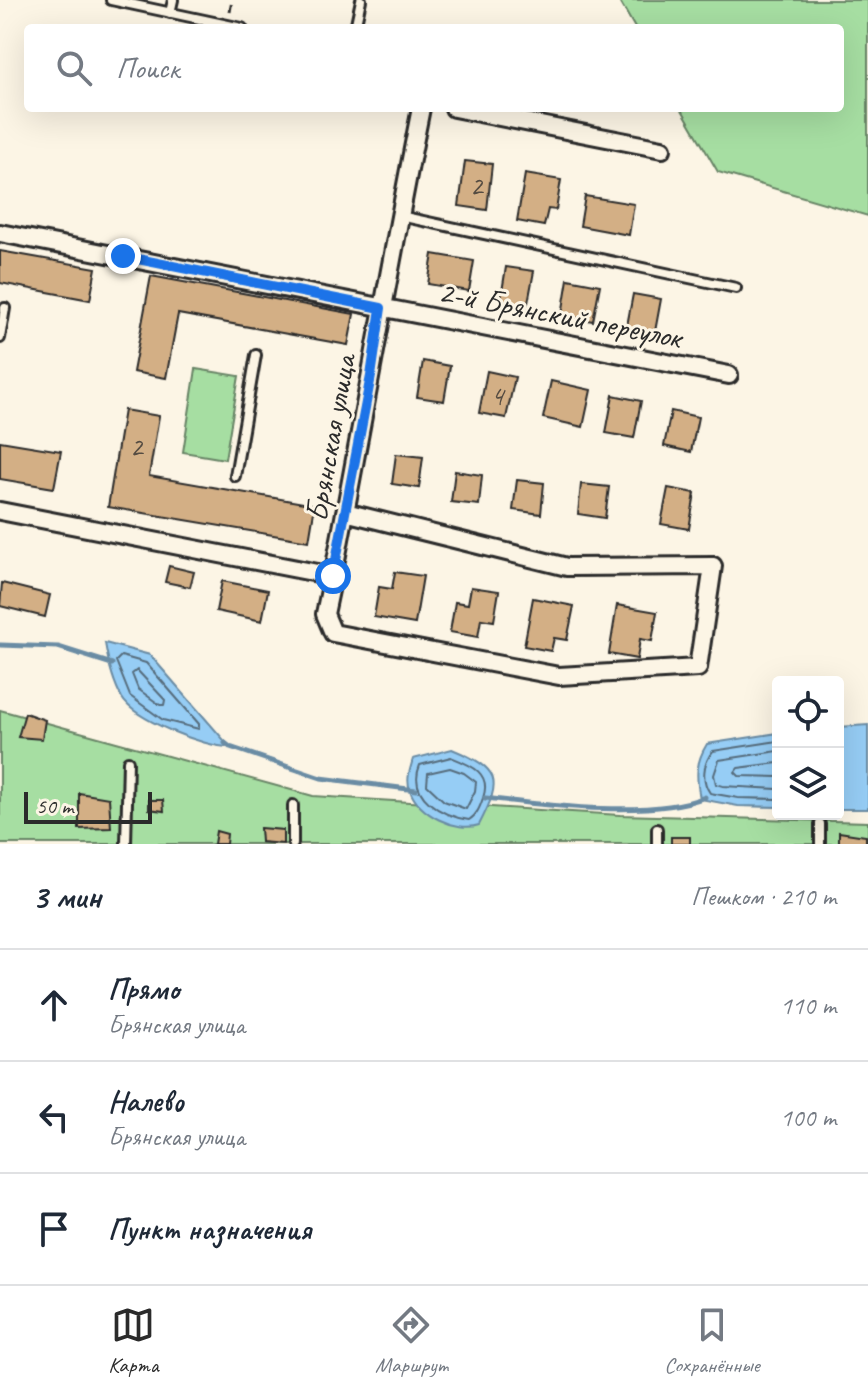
<!DOCTYPE html>
<html lang="ru">
<head>
<meta charset="utf-8">
<style>
	:root { --surface:#fff; --page:#f2f2f3; --text:#1f2937; --muted:#747a83; --line:#e0e1e3; --accent:#2b2b2b }
	body { margin:0; font-family:Caveat,sans-serif; background:var(--page); color:var(--text) }
	.controls { position:absolute; right:24px; bottom:24px; display:grid; overflow:hidden; border-radius:8px; box-shadow:0 8px 32px #0002 }
	.controls button { width:72px; height:72px; display:grid; place-items:center; padding:0; border:0; border-bottom:2px solid var(--line); background:var(--surface); color:var(--text); font:40px sans-serif }
	.scale { position:absolute; left:24px; bottom:20px; width:128px; box-sizing:border-box; padding-left:8px; border:4px solid #2b2b2b; border-top:0; font-size:22px; line-height:28px; white-space:nowrap; color:#2b2b2b; -webkit-text-stroke:6px #fcf5e5; paint-order:stroke }
	.stop { position:absolute; width:24px; height:24px; margin:-18px; border:6px solid #1a73e8; border-radius:50%; background:#fff }
	.stop.end { background:#1a73e8; border-color:#fff; box-shadow:0 2px 8px #0008 }
	.list { margin:0; padding:0; list-style:none }
	h2 { display:flex; justify-content:space-between; align-items:center; height:104px; margin:0; padding:0 32px; font-size:34px }
	h2 small { font-size:26px; font-weight:400; color:var(--muted) }
	.list li { display:grid; grid-template-columns:52px 1fr auto; gap:24px; align-items:center; box-sizing:border-box; height:112px; padding:0 32px; border-top:2px solid var(--line) }
	.list b { display:block; font-size:30px; white-space:nowrap }
	.list p { margin:0; font-size:26px; white-space:nowrap; color:var(--muted) }
	.list em { font-size:26px; font-style:normal; color:var(--muted) }
	.icon { flex:none; width:44px; height:44px; fill:none; stroke:currentColor; stroke-width:2; stroke-linecap:round; stroke-linejoin:round }
	.map { position:relative; flex:none; width:868px; height:844px; overflow:hidden }
	.search { position:absolute; background:var(--surface); box-shadow:0 8px 32px #0002; left:24px; right:24px; top:24px; height:88px; display:flex; align-items:center; gap:20px; box-sizing:border-box; padding:0 28px; border-radius:8px; color:var(--muted); font-size:30px }
	.sheet { height:440px; background:var(--surface) }
	nav { display:flex; justify-content:space-around; align-items:center; box-sizing:border-box; height:112px; border-top:2px solid var(--line); background:var(--surface); font-size:22px; color:var(--muted) }
	nav a { display:grid; justify-items:center; gap:4px }
	nav .on { color:var(--accent) }
	.map>svg:first-child { display:block }
	.green { fill:#a6dea2; stroke:#688466; stroke-width:2 }
	.water { fill:#96cdf5; stroke:#6b8ca4; stroke-width:2 }
	.lines { fill:none; stroke-linecap:round; stroke-linejoin:round }
	.shore { stroke:#566c7c; stroke-width:2 }
	.stream { stroke:#6b8ca4; stroke-width:5 }
	.building { fill:#d3af85; stroke:#2b2b2b; stroke-width:2 }
	.service-casing { stroke:#2b2b2b; stroke-width:14 }
	.minor-casing { stroke:#2b2b2b; stroke-width:22 }
	.path { stroke:#2b2b2b; stroke-width:3; stroke-dasharray:8 6; stroke-linecap:butt }
	.service { stroke:#fcf5e5; stroke-width:8 }
	.minor { stroke:#fcf5e5; stroke-width:16 }
	.route { stroke:#1a73e8; stroke-width:10 }
	.labels { text-anchor:middle; stroke-width:6; stroke-linejoin:round; paint-order:stroke }
	.number-label { font-size:28px; fill:#554c42 }
	.street-label { font-size:32px; fill:#2b2b2b; stroke:#fcf5e5 }
</style>
</head>
<body>
<div class="map">
<svg width="868" height="844" viewBox="0 0 868 844">
	<rect width="100%" height="100%" fill="#fcf5e5"/>
	<filter id="ink" filterUnits="userSpaceOnUse"><feTurbulence type="fractalNoise" baseFrequency=".0125" numOctaves="2"/><feDisplacementMap in="SourceGraphic" scale="16" xChannelSelector="R" yChannelSelector="G"/><feConvolveMatrix kernelMatrix="1 2 1 2 8 2 1 2 1" color-interpolation-filters="sRGB"/></filter>
	<g filter="url(#ink)">
		<path class="green" d="M619 0H868V216L718 172 681 108H840V28H635Z
			M196 369 239 376 225 459 183 452Z
			M0 710 313 796 620 815 868 822V844H0Z"/>
		<path class="water" d="M105 643 150 655 230 747C204 747 135 720 122 698 113 682 108 661 105 643Z
			M868 725V809H838V727Z
			M778 733V807L738 806 700 799C696 777 695 763 707 744Z
			M452 749C500 769 503 779 479 825 457 833 417 814 410 790 406 779 410 770 413 759Z"/>
		<g class="lines">
			<path class="shore" d="M121 656 146 663 199 724V729L163 720 130 696 116 661Z
				M137 670 165 700 164 705H160L138 689 132 674Z
				M778 741 713 751C703 763 701 780 710 793L738 798 778 799
				M778 751 719 760 714 775 716 784 723 786 778 789
				M451 757C471 765 492 773 483 798 480 807 477 815 469 820 442 816 407 797 420 765Z
				M778 763 738 768 735 772 739 776 778 777
				M450 768 464 773 476 782 475 791 466 809 444 801 427 785 428 773Z"/>
			<path class="stream" d="M0 645 58 647 112 664
				M225 743 230 747 321 778 416 790
				M485 798C544 805 651 819 705 797"/>
		</g>
		<path class="building" d="M465 161 492 164 487 210 459 206Z
			M525 174 561 180 556 210 548 209 544 226 517 221Z
			M585 196 634 204 629 235 580 226Z
			M0 251 96 268 90 300 0 283Z
			M433 254 474 261 469 291 428 284Z
			M506 267 534 271 527 308 500 304Z
			M151 276 354 314 348 345 178 314 166 378 133 372Z
			M568 279 600 285 593 321 562 315Z
			M633 294 661 299 654 337 626 331Z
			M423 361 450 366 444 401 417 397Z
			M487 371 515 377 506 418 479 413Z
			M551 381 591 390 583 427 543 418Z
			M613 395 641 401 634 438 606 433Z
			M124 410 159 416 149 476 315 505 309 541 108 507Z
			M671 411 698 417 691 452 664 446Z
			M0 441 61 451 54 488 0 479Z
			M396 454 423 457 419 488 392 484Z
			M455 471 482 475 479 505 451 502Z
			M517 480 544 483 541 514 513 510Z
			M581 484 609 487 605 518 578 514Z
			M668 488 695 493 689 529 661 524Z
			M169 566 194 572 190 587 165 582Z
			M395 572 423 576 415 624 374 617 379 587 392 589Z
			M222 581 268 590 262 621 216 611Z
			M2 583 50 595 45 617 0 606Z
			M471 587 499 591 494 621 481 619 478 637 450 632 455 602 468 604Z
			M533 598 574 606 567 640 554 638 551 651 524 646Z
			M617 605 657 612 652 641 640 639 637 659 609 654Z
			M25 713 45 720 42 739 18 737Z
			M79 793 109 798 111 828 79 829Z
			M149 800H163L164 811 149 809Z
			M260 828 283 830V844L261 842Z
			M216 831 227 834 226 844H214Z
			M839 832 866 836V844H839Z
			M671 837H690V844H671Z"/>
		<g class="lines">
			<g class="service-casing">
				<path id="service" d="M111 0 242 28
					M170 13 173 0
					M355 28 361 0
					M400 216 736 288
					M0 338 5 308
					M235 476 256 355
					M126 844 128 761
					M293 844V805
					M657 844V829
					M820 844V824"/>
			</g>
			<g class="minor-casing">
				<path id="minor" d="M454 108 662 149
					M0 233 729 375
					M0 511 333 576C363 420 390 264 421 108
					M333 576 325 614 333 633 559 676 698 668 713 566 567 567 345 512"/>
			</g>
			<path class="path" d="M230 12 232 0"/>
			<use href="#service" class="service"/>
			<use href="#minor" class="minor"/>
		</g>
	</g>
	<g class="lines" filter="url(#ink)">
		<path class="route" d="M123 256 381 308 371 376 333 576"/>
	</g>
	<g class="labels">
		<g class="number-label">
			<text x="476" y="195">2</text>
			<text x="497" y="405">4</text>
			<text x="136" y="456">2</text>
		</g>
		<g class="street-label">
			<text transform="translate(560 314) rotate(11)" y="11">2-й Брянский переулок</text>
			<text transform="translate(330 438) rotate(-80)" y="11">Брянская улица</text>
		</g>
	</g>
</svg>
<div class="controls">
<button><svg class="icon" aria-label="locate" viewBox="0 0 24 24"><circle cx="12" cy="12" r="6"/><path d="M12 2v4M12 18v4M2 12h4M18 12h4"/></svg></button>
<button><svg class="icon" aria-label="layers" viewBox="0 0 24 24"><path d="M12 4l9 5-9 5-9-5zM3 14l9 5 9-5"/></svg></button>
</div>
<div class="scale">50 m</div>
<div class="stop" style="left:333px;top:576px"></div>
<div class="stop end" style="left:123px;top:256px"></div>
<div class="search"><svg class="icon" aria-label="search" viewBox="0 0 24 24"><circle cx="10" cy="10" r="6"/><path d="M15 15l6 6"/></svg>Поиск</div>
</div>
<section class="sheet">
<h2>3 мин<small>Пешком · 210 m</small></h2>
<ul class="list">
<li><svg class="icon" aria-label="ahead" viewBox="0 0 24 24"><path d="M12 20V5M6 11l6-6 6 6"/></svg><div><b>Прямо</b><p>Брянская улица</p></div><em>110 m</em></li>
<li><svg class="icon" aria-label="left" viewBox="0 0 24 24"><path d="M17 20v-9H6M10 6l-5 5 5 5"/></svg><div><b>Налево</b><p>Брянская улица</p></div><em>100 m</em></li>
<li><svg class="icon" aria-label="arrive" viewBox="0 0 24 24"><path d="M6 21V4h12l-3 4 3 4H6"/></svg><div><b>Пункт назначения</b></div></li>
</ul>
</section>
<nav>
<a class="on"><svg class="icon" aria-label="map" viewBox="0 0 24 24"><path d="M3 6l6-2 6 2 6-2v14l-6 2-6-2-6 2zM9 4v14M15 6v14"/></svg>Карта</a>
<a><svg class="icon" aria-label="directions" viewBox="0 0 24 24"><path d="M12 3l9 9-9 9-9-9zM9 14v-3h6M13 9l2 2-2 2"/></svg>Маршрут</a>
<a><svg class="icon" aria-label="saved" viewBox="0 0 24 24"><path d="M7 4h10v16l-5-4-5 4z"/></svg>Сохранённые</a>
</nav>
</body>
</html>
